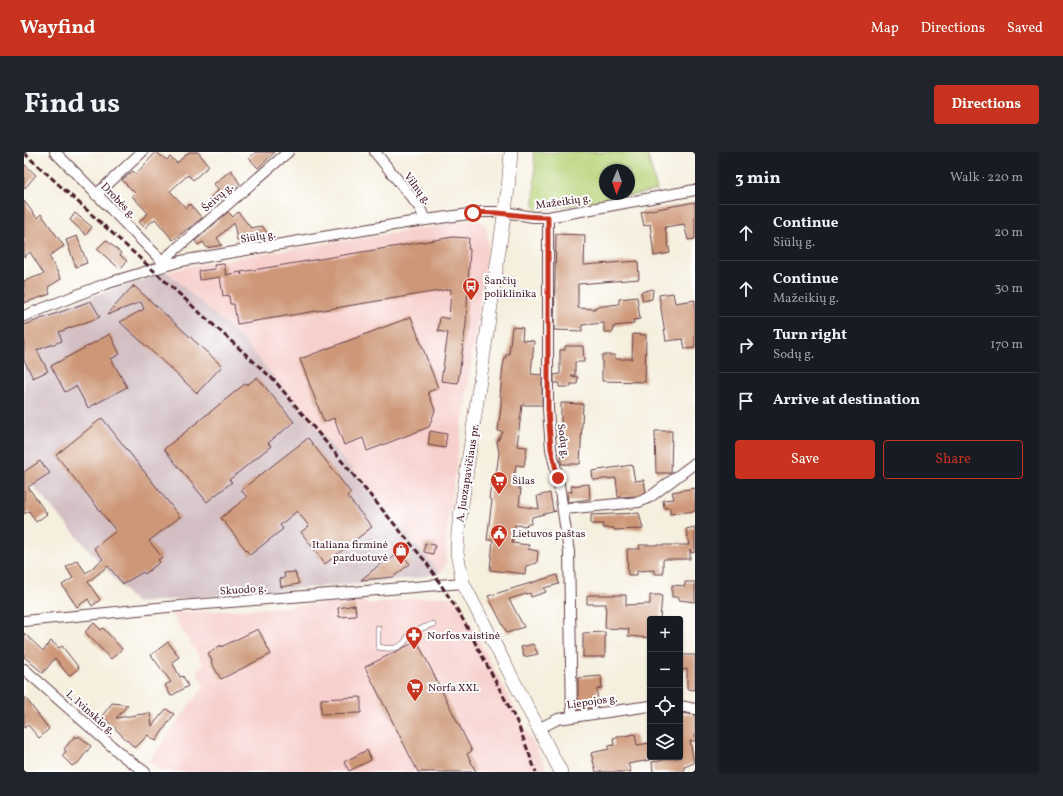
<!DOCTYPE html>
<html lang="en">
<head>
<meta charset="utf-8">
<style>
	:root { --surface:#171b24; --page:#20242c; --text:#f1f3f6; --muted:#9ea1a6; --line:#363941; --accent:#c8321e }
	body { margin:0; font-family:Vollkorn,serif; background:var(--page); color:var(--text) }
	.controls { position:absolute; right:12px; bottom:12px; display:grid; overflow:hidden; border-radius:4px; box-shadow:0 1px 3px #0004 }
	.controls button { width:36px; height:36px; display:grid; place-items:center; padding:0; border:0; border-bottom:1px solid var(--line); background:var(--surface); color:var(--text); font:20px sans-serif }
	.compass { position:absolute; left:575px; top:12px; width:36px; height:36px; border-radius:50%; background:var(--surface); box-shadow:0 1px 3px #0004; rotate:182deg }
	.stop { position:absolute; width:12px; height:12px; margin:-9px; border:3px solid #c8321e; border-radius:50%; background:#fff }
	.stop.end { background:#c8321e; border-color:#fff; box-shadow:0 1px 4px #0008 }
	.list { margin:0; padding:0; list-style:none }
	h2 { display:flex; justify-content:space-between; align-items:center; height:52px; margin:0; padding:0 16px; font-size:17px }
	h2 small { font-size:13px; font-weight:400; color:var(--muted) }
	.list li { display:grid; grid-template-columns:26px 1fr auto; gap:12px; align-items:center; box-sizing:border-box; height:56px; padding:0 16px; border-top:1px solid var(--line) }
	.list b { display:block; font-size:15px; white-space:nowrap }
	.list p { margin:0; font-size:13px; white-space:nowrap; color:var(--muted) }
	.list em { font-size:13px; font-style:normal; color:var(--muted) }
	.actions { display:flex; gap:8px; padding:12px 16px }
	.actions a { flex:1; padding:9px 0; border:1px solid var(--accent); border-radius:4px; text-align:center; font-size:14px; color:var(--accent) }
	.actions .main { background:var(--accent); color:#fff }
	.icon { flex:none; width:22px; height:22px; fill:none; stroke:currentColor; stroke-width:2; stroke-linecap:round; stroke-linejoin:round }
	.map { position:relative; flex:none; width:671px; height:620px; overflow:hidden; border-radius:4px }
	header { display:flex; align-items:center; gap:24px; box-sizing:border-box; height:56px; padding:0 20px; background:var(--accent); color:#fff }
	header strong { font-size:19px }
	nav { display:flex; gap:22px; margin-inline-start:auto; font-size:14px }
	.intro { display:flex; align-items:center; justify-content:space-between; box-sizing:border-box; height:96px; padding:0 24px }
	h1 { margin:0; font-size:28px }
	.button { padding:10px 18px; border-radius:4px; background:var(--accent); color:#fff; font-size:14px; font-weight:700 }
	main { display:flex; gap:24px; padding:0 24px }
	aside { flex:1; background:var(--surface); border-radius:4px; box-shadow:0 1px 3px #0004 }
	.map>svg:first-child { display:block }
	.built { fill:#f7d0cd }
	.industrial { fill:#d2bec3 }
	.green { fill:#b7d378; stroke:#807952; fill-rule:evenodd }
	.building { fill:#ce9878 }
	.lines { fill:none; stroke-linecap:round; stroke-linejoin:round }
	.lane-casing { stroke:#643e46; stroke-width:6 }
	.street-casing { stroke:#643e46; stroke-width:12 }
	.secondary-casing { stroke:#643e46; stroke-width:14 }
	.lane { stroke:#fff; stroke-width:5 }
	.street { stroke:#fff; stroke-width:10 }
	.secondary { stroke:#fff; stroke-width:13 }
	.rail { stroke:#4a1f2b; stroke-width:3; stroke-dasharray:6 3; stroke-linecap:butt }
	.route { stroke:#c8321e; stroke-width:5 }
	.labels { text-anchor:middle; stroke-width:4; stroke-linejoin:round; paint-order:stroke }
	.street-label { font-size:11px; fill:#4a1f2b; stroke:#fff }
	.poi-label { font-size:11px; fill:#4a1f2b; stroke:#fff; text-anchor:start }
</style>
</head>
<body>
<header>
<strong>Wayfind</strong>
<nav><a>Map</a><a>Directions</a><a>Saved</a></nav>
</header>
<div class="intro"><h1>Find us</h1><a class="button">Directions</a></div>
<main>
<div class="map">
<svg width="671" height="620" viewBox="0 0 671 620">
	<rect width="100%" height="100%" fill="#fff"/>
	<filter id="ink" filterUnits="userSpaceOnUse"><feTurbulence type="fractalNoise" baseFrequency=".025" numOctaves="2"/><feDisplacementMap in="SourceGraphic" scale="8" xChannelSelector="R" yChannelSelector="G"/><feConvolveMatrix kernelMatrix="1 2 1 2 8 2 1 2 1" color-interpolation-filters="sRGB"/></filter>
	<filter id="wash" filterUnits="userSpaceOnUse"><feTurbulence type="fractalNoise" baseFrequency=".012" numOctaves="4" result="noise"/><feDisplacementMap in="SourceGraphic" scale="16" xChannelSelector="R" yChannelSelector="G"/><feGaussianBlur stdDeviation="0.9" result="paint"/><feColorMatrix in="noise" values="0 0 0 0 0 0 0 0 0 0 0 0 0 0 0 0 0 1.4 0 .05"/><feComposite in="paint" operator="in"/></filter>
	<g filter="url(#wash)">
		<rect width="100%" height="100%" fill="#f5efde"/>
		<path class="built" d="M452 68 458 70 463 75 464 94 423 377 422 409 419 418 416 421 216 185 143 120 187 110Z
			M408 445H423L434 448 524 620H140L125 609 180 534 172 518 180 513 148 461 249 456 334 448 339 449 342 452Z"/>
		<path class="industrial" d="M143 120 216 185 416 421 392 426 112 451 8 333 0 338V170L72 143Z"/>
		<path class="green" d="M509 0H623L633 38 590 47 514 58 510 55 511 14ZM581 18H605V42H581Z"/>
		<g id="blocks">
			<path class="building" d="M132 0 143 8 146 5 153 11 165 0H174L185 14 169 28 164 23 146 39 162 56 166 52 178 66 149 88 131 67 121 76 115 70 124 61 108 44 111 41 98 28 109 19 112 22Z
				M232 0H251L234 16 225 6Z
				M0 12 12 23 0 37Z
				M207 18 216 32 192 52 186 46 195 38 190 32Z
				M0 49 13 66 17 62 40 94 25 104 37 127 24 135 26 142 0 151V129L20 122 6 100 0 105Z
				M671 50V87L664 88 660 72 641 75 646 101 630 104 626 72 620 74 617 60Z
				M204 60 209 65 214 60 227 76 238 74 246 84 213 89 210 71 193 86 198 93 183 96 179 90 174 93 171 89Z
				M51 61 68 75 62 83 46 68Z
				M532 82 561 83 560 113 614 109 615 127 554 132V156L571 157V155L595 152V147L613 145 616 167 609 168 610 172 590 174 589 180H580V171L558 173V179L530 178Z
				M53 84 63 111 52 115 42 88Z
				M429 85 445 86 444 97H446L442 172 434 231 417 229 424 181 414 179 416 165 425 167 427 137 213 172 210 152H206L205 143 199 144 196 125 176 128 175 119 191 117 190 113 200 112 202 123 216 120 218 123 217 120Z
				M82 88 97 101 96 103 103 109 96 117 73 97Z
				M109 133 198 214 173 241 96 170 120 157 117 150 83 163 108 135 110 136Z
				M629 137 628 147 619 149 617 140Z
				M649 141 651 151 671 148V196L661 197 659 187 642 189 635 143Z
				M67 149 76 165 35 180 38 189 13 198 24 219 9 226 0 208V173Z
				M387 165 414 236 404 240 411 258 405 275 343 299 339 286 320 293 310 266 300 270 276 207Z
				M488 175 499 176 498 188 510 189 507 222 518 223V253H498L493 294 503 295 500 314 492 313 489 333 495 334V337H497L495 354 515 357 513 344 526 341 529 359H532L508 365 507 372H502L503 374 491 373 488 391 505 393 504 397 514 399 513 411 502 414 501 422 466 418 469 388H463L468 348 465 347 467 333 471 331 475 301 473 290 479 280 474 279 477 254V244H476L479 214 482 203H485Z
				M86 182 96 202 87 207 103 235 64 256 52 234 41 240 27 214Z
				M609 182 622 183 621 230 578 229V203H591V207H608Z
				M541 194H559L560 210H551V223H547V224L554 225 553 232H547V235H535V231H530V223L536 222V198H541Z
				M233 225 270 270 244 291 247 294 205 328 208 330 183 350 140 297 222 231 223 233Z
				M537 251 559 252 556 312H537Z
				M78 266 156 365 125 389 138 405 134 408 136 410 121 422 119 420 99 432 84 414 64 430 76 448 68 454 64 447 53 455 38 433 49 426 42 415 53 408 62 421 79 407 70 396 92 379 32 303Z
				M406 279 423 282 421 296 404 293Z
				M631 279H648L647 321H632Z
				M284 286 327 341 323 344 348 375 301 412 277 380 285 374 273 359 256 373 259 377 226 403 197 366 223 345 217 338Z
				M16 309 26 321 4 335 23 362 12 370 5 359 0 362V320Z
				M608 313 611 329 620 328 622 340 613 344 594 345 592 326 569 328 568 319Z
				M565 332 566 347 544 350 543 340H548L547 334Z
				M671 336V359L646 362V356H640L639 348 650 347 648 340Z
				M615 361 619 377 590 378V376H579V372H567V363Z
				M671 375V400L667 401 666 397V407H640L639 409V422H630V418L613 419V423H604L603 397H616L615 393H665L662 377Z
				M401 391 411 393 409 402 400 400Z
				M376 400 386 412 369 425 337 428 361 408 363 410Z
				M271 420 275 432 257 435 256 427 261 426 260 421Z
				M533 423 535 432 520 436 522 440 507 445 506 441 485 447 500 475 483 481 464 444Z
				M661 430H671V450L655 448V445H648V433L661 434Z
				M566 443H602V453L626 452V443H638L636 467H626V486L604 484 605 477 581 476 582 452H563V444Z
				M331 453 332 464 315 465 314 456Z
				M70 471 77 478 79 476 98 497 87 507 61 480Z
				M234 477 247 502 197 527 187 510 188 509 184 501 197 493V495Z
				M581 480V505H559V481Z
				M0 481 19 499 27 489 35 496 38 494 55 516 45 524 31 506 19 521 0 505Z
				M393 489 448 599 443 602 452 620H394L341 515Z
				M144 490 155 505 148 510 156 525 159 524 164 534 147 544 141 533 147 530 127 503Z
				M509 492 514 502 500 505 497 495Z
				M656 503H671V538L663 537V517L656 518Z
				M577 524 578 536 573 537 574 555 554 557V526Z
				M0 544 25 577 15 586 4 573 0 576Z
				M337 545V561L297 562V547Z
				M88 551 104 553 92 566 126 561 128 574 142 557 150 562 132 589 124 583 111 596 78 564Z
				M656 561 671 563V589H666L670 611 660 615V620H629L628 610 656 605Z
				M611 582 613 593 626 591V608L604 612 607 620H572L567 601 585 597 584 594 590 593 589 586Z
				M51 584 53 586 55 584 67 594 54 611 48 614 38 604 42 599 40 597Z
				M343 598 347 608 325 619 320 610Z"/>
		</g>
	</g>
	<g filter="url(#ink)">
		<use href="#blocks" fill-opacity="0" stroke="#643e46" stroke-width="1"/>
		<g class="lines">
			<g class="lane-casing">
				<path id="lane" d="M354 476V495C371 498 379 497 386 481L409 472"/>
			</g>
			<g class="street-casing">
				<path id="street" d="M31 0 138 109 139 114
					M351 0 396 56 401 68
					M72 43 118 0
					M524 65V258L527 297 534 326 545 400 548 564
					M138 109 264 0
					M0 164 81 132 157 109 381 71 459 60H481L509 65H524L671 38
					M540 357 615 350 626 345 671 311
					M0 469 144 455 439 431
					M0 517 99 604 121 620
					M656 554 671 557
					M516 576 534 567 626 554"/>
			</g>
			<g class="secondary-casing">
				<path id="secondary" d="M487 0 484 37 434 379 433 401 439 431 537 620"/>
			</g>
			<use href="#lane" class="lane"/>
			<use href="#street" class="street"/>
			<use href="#secondary" class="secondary"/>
			<path class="rail" d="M0 1 250 228 402 410 436 462 493 570 512 620"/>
		</g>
	</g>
	<g class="lines" filter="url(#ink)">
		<path class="route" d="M449 61C475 58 498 66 524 65V258L527 297 534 326"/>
	</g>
	<defs>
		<g id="bus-pin" transform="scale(0.9)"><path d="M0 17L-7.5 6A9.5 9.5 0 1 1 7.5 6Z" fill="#c8321e" stroke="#fff"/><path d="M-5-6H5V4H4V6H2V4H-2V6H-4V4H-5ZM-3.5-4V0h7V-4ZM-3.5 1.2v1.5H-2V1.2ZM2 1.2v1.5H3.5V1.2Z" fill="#fff"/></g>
		<g id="supermarket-pin" transform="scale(0.9)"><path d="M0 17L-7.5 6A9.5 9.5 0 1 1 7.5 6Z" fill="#c8321e" stroke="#fff"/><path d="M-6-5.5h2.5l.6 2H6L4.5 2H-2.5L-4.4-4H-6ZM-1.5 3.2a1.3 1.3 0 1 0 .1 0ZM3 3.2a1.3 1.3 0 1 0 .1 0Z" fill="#fff"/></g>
		<g id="civic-pin" transform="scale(0.9)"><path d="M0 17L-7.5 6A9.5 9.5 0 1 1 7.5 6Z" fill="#c8321e" stroke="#fff"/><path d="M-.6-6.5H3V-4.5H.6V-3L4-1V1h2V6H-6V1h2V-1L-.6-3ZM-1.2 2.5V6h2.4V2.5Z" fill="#fff"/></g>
		<g id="shop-pin" transform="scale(0.9)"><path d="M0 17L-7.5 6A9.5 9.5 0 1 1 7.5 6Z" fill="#c8321e" stroke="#fff"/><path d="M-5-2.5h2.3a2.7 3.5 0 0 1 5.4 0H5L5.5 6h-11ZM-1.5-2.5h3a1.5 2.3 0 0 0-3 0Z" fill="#fff"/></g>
		<g id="pharmacy-pin" transform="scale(0.9)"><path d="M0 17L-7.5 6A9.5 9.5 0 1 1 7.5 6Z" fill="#c8321e" stroke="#fff"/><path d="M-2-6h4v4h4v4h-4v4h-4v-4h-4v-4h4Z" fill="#fff"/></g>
	</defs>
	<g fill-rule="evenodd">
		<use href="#bus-pin" x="447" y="134"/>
		<use href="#supermarket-pin" x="475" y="328"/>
		<use href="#civic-pin" x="475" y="381"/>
		<use href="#shop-pin" x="377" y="398"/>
		<use href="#pharmacy-pin" x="390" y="483"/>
		<use href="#supermarket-pin" x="391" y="535"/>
	</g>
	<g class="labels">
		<g class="street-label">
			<text transform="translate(394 36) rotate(53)" y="4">Vilnų g.</text>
			<text transform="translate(193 45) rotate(-41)" y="4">Šeivų g.</text>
			<text transform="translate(95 48) rotate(46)" y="4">Drobės g.</text>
			<text transform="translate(539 49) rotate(-8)" y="4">Mažeikių g.</text>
			<text transform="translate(234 84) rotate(-9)" y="4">Siūlų g.</text>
			<text transform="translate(540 289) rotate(82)" y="4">Sodų g.</text>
			<text transform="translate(443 321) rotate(-81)" y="4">A. Juozapavičiaus pr.</text>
			<text transform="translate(219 437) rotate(-4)" y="4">Skuodo g.</text>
			<text transform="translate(568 549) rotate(-8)" y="4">Liepojos g.</text>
			<text transform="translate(67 560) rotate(41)" y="4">L. Ivinskio g.</text>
		</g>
		<g class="poi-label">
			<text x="460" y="132">Šančių<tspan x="460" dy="13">poliklinika</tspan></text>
			<text x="488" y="332">Šilas</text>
			<text x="488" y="385">Lietuvos paštas</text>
			<text x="364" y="396" text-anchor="end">Italiana firminė<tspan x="364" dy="13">parduotuvė</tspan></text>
			<text x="403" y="487">Norfos vaistinė</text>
			<text x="404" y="539">Norfa XXL</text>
		</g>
	</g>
</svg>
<div class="controls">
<button>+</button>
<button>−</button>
<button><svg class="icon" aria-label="locate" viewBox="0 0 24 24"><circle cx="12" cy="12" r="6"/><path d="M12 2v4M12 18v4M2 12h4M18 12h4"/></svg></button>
<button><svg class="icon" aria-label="layers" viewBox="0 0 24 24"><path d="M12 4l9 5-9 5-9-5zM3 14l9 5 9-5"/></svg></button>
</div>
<svg class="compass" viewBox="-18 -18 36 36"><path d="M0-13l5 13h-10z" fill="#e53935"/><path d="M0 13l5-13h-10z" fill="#9ea1a6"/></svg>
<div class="stop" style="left:449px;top:61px"></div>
<div class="stop end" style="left:534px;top:326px"></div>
</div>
<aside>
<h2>3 min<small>Walk · 220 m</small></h2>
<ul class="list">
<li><svg class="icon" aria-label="ahead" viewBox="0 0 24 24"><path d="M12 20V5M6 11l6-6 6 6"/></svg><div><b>Continue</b><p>Siūlų g.</p></div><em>20 m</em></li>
<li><svg class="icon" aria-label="ahead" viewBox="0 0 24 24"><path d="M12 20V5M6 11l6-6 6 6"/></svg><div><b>Continue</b><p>Mažeikių g.</p></div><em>30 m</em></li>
<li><svg class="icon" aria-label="right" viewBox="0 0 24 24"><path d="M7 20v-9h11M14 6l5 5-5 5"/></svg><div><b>Turn right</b><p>Sodų g.</p></div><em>170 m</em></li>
<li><svg class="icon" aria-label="arrive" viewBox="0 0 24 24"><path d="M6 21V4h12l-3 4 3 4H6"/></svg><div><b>Arrive at destination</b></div></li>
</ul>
<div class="actions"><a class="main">Save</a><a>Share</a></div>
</aside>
</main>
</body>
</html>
